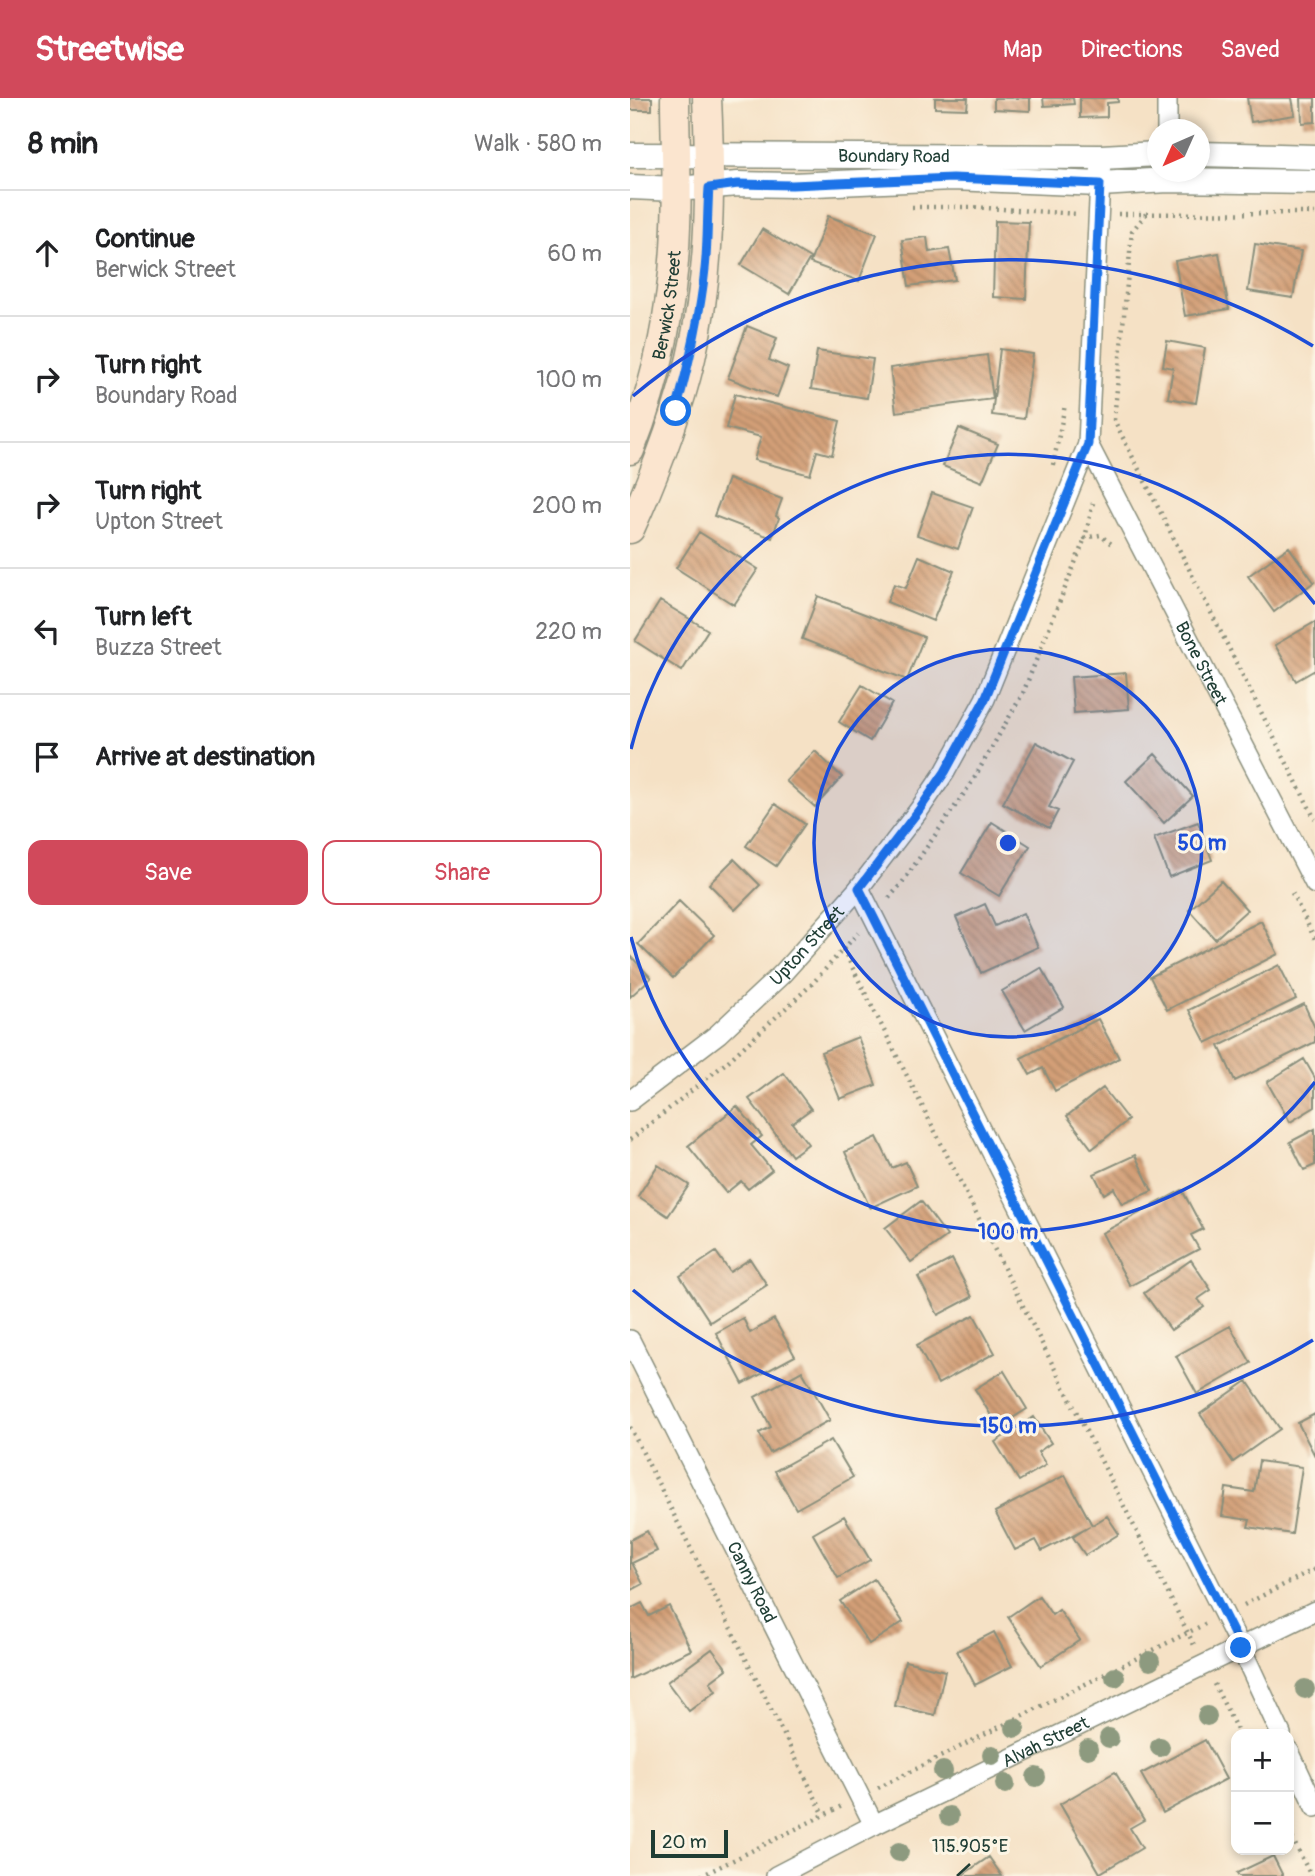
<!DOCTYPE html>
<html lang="en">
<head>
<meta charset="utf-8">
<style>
	:root { --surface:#fff; --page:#f2f2f2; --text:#202124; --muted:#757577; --line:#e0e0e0; --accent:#d1495b }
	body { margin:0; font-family:Pangolin,sans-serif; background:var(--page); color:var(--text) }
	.controls { position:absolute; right:21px; bottom:21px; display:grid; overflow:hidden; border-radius:14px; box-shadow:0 4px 10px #0003 }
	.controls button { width:63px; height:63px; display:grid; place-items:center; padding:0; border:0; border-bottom:2px solid var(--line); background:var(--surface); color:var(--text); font:35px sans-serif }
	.compass { position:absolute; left:517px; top:21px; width:63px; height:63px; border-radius:50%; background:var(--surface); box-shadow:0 4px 10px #0003; rotate:225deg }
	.scale { position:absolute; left:21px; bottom:18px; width:77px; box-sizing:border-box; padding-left:7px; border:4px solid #1f3d34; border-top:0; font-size:19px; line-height:24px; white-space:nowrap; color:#1f3d34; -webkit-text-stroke:5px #fcf5e5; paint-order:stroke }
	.stop { position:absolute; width:21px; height:21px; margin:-16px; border:5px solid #1a73e8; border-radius:50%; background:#fff }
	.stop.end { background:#1a73e8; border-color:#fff; box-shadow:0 2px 7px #0008 }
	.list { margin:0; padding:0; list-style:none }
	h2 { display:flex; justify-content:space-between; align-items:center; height:91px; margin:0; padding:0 28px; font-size:30px }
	h2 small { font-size:23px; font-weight:400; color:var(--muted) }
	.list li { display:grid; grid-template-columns:46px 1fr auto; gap:21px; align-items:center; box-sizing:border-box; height:126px; padding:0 28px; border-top:2px solid var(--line) }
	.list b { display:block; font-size:26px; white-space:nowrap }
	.list p { margin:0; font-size:23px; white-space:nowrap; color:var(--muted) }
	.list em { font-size:23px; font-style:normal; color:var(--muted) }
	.actions { display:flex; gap:14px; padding:21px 28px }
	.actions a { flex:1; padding:16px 0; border:2px solid var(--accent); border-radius:14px; text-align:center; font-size:24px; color:var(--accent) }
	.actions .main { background:var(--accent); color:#fff }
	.icon { flex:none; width:38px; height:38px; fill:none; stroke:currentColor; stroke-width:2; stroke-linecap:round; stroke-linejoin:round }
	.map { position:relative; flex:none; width:685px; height:1778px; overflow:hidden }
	header { display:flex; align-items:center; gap:42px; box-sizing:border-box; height:98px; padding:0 35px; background:var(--accent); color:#fff }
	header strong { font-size:33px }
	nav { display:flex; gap:38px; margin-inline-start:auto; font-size:24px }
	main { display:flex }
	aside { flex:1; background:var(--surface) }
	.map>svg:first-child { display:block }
	.building { fill:url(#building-back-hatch) }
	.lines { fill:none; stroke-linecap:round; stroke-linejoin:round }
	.minor-casing { stroke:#8a8f7c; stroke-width:22 }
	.tertiary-casing { stroke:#8a8f7c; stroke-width:27 }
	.secondary-casing { stroke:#8a8f7c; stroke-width:31 }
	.path { stroke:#8a8f7c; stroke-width:4.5; stroke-dasharray:2 5; stroke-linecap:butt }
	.minor { stroke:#fff; stroke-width:19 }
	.tertiary { stroke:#fff; stroke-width:24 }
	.secondary { stroke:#fbe5cf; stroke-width:28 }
	.tree { fill:#8d9a7f }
	.route { stroke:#1a73e8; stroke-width:9 }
	.ticks { fill:none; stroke:#1f3d34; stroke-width:2.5 }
	.ring { fill:none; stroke:#1d4ed8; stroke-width:3.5 }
	.labels { text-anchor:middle; stroke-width:6; stroke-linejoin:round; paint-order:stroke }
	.street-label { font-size:18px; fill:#1f3d34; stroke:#fcf5e5 }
	.ticks-label { font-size:18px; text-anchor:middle; fill:#1f3d34; stroke:#fcf5e5; stroke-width:6; stroke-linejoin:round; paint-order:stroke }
	.centre { fill:#1d4ed8; stroke:#fcf5e5; stroke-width:3.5 }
	.ring-label { font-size:21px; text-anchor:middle; font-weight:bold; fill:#1d4ed8; stroke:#fcf5e5; stroke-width:6; stroke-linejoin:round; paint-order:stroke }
</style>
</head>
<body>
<header>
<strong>Streetwise</strong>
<nav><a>Map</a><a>Directions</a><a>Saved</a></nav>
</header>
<main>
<aside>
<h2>8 min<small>Walk · 580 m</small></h2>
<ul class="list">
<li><svg class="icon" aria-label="ahead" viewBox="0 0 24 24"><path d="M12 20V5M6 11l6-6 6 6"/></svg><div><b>Continue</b><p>Berwick Street</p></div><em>60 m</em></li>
<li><svg class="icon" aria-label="right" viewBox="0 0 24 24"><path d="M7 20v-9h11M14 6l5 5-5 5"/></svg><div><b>Turn right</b><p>Boundary Road</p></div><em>100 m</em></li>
<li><svg class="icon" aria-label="right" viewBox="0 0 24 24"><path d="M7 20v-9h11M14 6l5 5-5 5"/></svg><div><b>Turn right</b><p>Upton Street</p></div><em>200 m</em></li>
<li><svg class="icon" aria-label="left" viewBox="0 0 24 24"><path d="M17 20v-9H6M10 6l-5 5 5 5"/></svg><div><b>Turn left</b><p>Buzza Street</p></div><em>220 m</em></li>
<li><svg class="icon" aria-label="arrive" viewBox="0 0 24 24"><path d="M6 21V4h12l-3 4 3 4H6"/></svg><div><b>Arrive at destination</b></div></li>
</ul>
<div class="actions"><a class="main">Save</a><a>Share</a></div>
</aside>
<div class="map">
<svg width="685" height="1778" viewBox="0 0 685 1778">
	<defs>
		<pattern id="building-back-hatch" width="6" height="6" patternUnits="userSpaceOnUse" patternTransform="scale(1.75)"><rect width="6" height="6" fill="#d39f77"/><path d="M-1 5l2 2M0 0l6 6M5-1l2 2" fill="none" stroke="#ab8362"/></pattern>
	</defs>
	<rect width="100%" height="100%" fill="#fcf5e5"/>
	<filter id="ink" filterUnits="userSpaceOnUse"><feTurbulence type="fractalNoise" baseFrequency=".0143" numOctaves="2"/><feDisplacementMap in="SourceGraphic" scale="14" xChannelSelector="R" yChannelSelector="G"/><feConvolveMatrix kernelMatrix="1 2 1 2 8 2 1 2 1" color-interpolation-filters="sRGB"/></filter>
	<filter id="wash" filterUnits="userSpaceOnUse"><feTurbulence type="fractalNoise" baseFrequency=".00686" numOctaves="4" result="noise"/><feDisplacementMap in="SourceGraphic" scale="28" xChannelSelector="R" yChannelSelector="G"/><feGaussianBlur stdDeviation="1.57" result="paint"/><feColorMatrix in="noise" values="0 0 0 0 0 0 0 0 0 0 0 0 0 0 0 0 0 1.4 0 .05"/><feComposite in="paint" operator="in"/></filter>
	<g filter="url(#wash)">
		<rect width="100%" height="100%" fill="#f5e1c5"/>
		<g id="blocks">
			<path class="building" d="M0 0H22V12H0Z
				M305 0H338L337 11 305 10Z
				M364 0H400V13L364 11Z
				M413 0H443L444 6 414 8Z
				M450 0H488V4L477 5V19L450 20Z
				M617 0H662L665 17 621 24Z
				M671 0H685V24L672 25Z
				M198 118 247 136 229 183 180 165Z
				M365 123 399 124 396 201 363 199Z
				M132 131 180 160 159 196 111 167Z
				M297 139 299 154 319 151 325 182 279 188 272 142Z
				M625 146 671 153 663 200 618 193Z
				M589 155 599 211 555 218 545 163Z
				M117 228 147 240 139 262 158 270 147 299 98 280Z
				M537 243 575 250 566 305 538 300 543 270 533 268Z
				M370 251 403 256 394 321 362 317Z
				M187 253 243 261 237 300 181 291Z
				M357 257 363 301 266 314 260 270Z
				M105 296 210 323 202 357 187 353 180 377 124 362 131 339 96 330Z
				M329 330 368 346 352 384 313 368Z
				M98 381 152 401 146 418 149 420 142 440 84 418Z
				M302 395 343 409 328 451 287 437Z
				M69 434 128 471 104 507 46 470Z
				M659 449 684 484 644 514 618 478Z
				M289 458 324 473 303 523 257 504 264 486 276 490Z
				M188 498 294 539 277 582 172 541Z
				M30 503 78 532 52 573 5 543Z
				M685 524V572L666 583 645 547Z
				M496 575 499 611 444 615 441 579Z
				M232 587 262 605 240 643 209 624Z
				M406 644 443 664 419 709 428 713 419 730 373 705Z
				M185 653 212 679 185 709 156 683Z
				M525 656 563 698 534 725 496 683Z
				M145 706 175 726 146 768 116 748Z
				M362 724 400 748 369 798 331 775Z
				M568 724 582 762 539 779 524 740Z
				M104 761 130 787 105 812 79 786Z
				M591 783 617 812 585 841 559 812Z
				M49 803 84 837 43 880 8 846Z
				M355 806 365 828 393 815 408 849 351 875 326 819Z
				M631 823 648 856 537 912 520 879Z
				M0 857 21 880 0 899Z
				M649 867 666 901 576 945 559 912Z
				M411 870 434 909 395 932 372 893Z
				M674 906 685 930V944L605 983 589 948Z
				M468 921 489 960 425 993 413 970 400 977 391 960Z
				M228 939 246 987 210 1001 191 954Z
				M674 961 685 980V1009L660 1024 637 984Z
				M154 975 181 1011 162 1025 178 1046 162 1058 119 1001Z
				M473 990 498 1022 462 1051 437 1018Z
				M107 1008 132 1038 121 1047 142 1072 118 1091 111 1083 96 1095 58 1048Z
				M685 1031V1067L674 1072 660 1044Z
				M247 1039 262 1070 276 1064 287 1088 240 1110 215 1054Z
				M505 1057 522 1093 492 1106 484 1090 474 1096 464 1076Z
				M28 1067 59 1087 38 1118 8 1098Z
				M552 1092 573 1131 561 1137 569 1151 500 1188 472 1135Z
				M291 1103 317 1138 281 1164 255 1130Z
				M86 1154 100 1174 120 1161 137 1187 80 1224 50 1178Z
				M322 1161 342 1199 308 1217 288 1179Z
				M561 1162 581 1192 568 1201 574 1209 541 1232 514 1195Z
				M344 1217 365 1255 308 1286 287 1247Z
				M113 1220 120 1235 144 1221 165 1258 113 1286 86 1235Z
				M600 1228 621 1265 567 1296 546 1258Z
				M172 1273 200 1322 140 1355 129 1335 141 1329 125 1299Z
				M374 1273 397 1311 368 1329 345 1291Z
				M617 1283 650 1331 603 1364 570 1316Z
				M685 1316V1358L668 1325Z
				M404 1319 421 1345 408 1354 416 1367 389 1383 365 1344Z
				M201 1342 223 1379 166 1411 145 1373Z
				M629 1363 672 1369 662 1436 618 1429 620 1422 592 1418 596 1390 624 1394Z
				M435 1377 462 1427 477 1418 489 1436 455 1457 443 1439 460 1428 412 1453 406 1442 385 1452 365 1414Z
				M214 1418 240 1462 208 1480 183 1436Z
				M17 1433 27 1453 2 1465 13 1486 0 1493V1442Z
				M244 1481 273 1524 239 1546 210 1503Z
				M409 1498 422 1517 429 1512 450 1542 411 1568 378 1519Z
				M12 1505 19 1518 39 1508 61 1552 0 1581V1511Z
				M364 1534 382 1568 345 1587 327 1553Z
				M82 1551 97 1571 80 1584 86 1593 59 1613 37 1584Z
				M275 1563 315 1573 305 1617 265 1608Z
				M575 1642 596 1681 533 1715 511 1676Z
				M485 1674 514 1722 500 1730 512 1750 470 1775 430 1706Z
				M643 1758 653 1778H609L607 1775Z
				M359 1759 372 1778H331Z"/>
		</g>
	</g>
	<g filter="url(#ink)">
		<use href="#blocks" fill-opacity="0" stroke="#8a8f7c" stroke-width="2"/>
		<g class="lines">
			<g class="minor-casing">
				<g id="minor">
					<path d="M537 0V32"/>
					<path id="s1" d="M458 346 685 786"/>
					<path d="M229 790 611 1550 651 1636"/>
					<path id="s2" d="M0 1003 88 936 152 876 229 790 289 712 315 674 355 601 458 346 471 59"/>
					<path id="s3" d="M0 1242 244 1727"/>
					<path d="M659 1653 685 1709"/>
					<path id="s4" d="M146 1778 244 1727 685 1513"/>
				</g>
			</g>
			<g class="tertiary-casing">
				<g id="tertiary">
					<path d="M570 56 685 59"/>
					<path id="s5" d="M0 57 471 59 528 56"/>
					<path d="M0 89 46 91 108 86 162 87 322 80 470 86 538 82 685 84"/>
				</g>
			</g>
			<g class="secondary-casing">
				<g id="secondary">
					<path id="s6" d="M0 352C28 282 44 203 46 128 48 85 45 43 45 0"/>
					<path d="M0 431C25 376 47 319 61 260 81 176 81 86 77 0"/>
				</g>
			</g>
			<path class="path" d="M282 109H341L448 116
				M488 116 685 115
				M516 116 502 133 484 322 685 721
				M423 367 435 307
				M463 405 455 440 470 437 484 448
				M662 795 685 841
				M259 800 272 785 342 684 393 595 455 440
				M213 851 564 1547
				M0 1042 96 965 181 887 228 835
				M0 1329 194 1717
				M614 1507 685 1471
				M584 1586 609 1636
				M248 1690 575 1526
				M659 1734 681 1778
				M71 1778 212 1708"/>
			<use href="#minor" class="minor"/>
			<use href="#tertiary" class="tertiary"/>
			<use href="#secondary" class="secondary"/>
		</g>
		<g class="tree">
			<circle cx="520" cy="1563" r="10"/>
			<circle cx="485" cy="1579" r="10"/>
			<circle cx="675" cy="1591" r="10"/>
			<circle cx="577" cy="1618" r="10"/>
			<circle cx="385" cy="1630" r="10"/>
			<circle cx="479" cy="1640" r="10"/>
			<circle cx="530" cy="1649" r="10"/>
			<circle cx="458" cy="1651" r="10"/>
			<circle cx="362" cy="1657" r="10"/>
			<circle cx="313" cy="1673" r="10"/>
			<circle cx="406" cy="1679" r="10"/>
			<circle cx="375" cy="1686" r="10"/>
			<circle cx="319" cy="1718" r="10"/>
			<circle cx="269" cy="1754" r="10"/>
		</g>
	</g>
	<g class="lines" filter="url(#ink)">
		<path class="route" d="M46 313C59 266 70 219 75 171 78 144 77 116 79 90L108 86 162 87 322 80 470 86 458 346 355 601 315 674 289 712 229 790 611 1550"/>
	</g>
	<path class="ticks" d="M327 1778 340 1766"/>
	<circle cx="378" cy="745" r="194" fill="#1d4ed8" fill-opacity=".12"/>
	<g class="ring">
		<circle cx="378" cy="745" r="194"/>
		<path d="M685 984A389 389 0 0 1 1 839M1 651A389 389 0 0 1 685 506"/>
		<path d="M683 1242A583 583 0 0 1 3 1192M3 298A583 583 0 0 1 683 248"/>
	</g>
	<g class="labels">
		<g class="street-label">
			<text dy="6" stroke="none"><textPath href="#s5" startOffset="264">Boundary Road</textPath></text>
			<text dy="6" stroke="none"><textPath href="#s6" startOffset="150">Berwick Street</textPath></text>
			<text dy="6" stroke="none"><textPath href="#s1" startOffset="247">Bone Street</textPath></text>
			<text dy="6" stroke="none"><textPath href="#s2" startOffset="236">Upton Street</textPath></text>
			<text dy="6" stroke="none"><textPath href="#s3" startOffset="271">Canny Road</textPath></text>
			<text dy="6" stroke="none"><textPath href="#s4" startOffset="301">Alvah Street</textPath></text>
		</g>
	</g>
	<g class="ticks-label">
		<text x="340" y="1754">115.905°E</text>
	</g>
	<circle cx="378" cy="745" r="10" class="centre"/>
	<g class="ring-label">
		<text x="572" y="752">50 m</text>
		<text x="378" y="1141">100 m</text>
		<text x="378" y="1335">150 m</text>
	</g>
</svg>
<div class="controls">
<button>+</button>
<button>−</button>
</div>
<svg class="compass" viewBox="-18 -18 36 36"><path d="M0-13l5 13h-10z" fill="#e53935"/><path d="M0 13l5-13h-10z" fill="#757577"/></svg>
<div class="scale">20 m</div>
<div class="stop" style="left:46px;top:313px"></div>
<div class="stop end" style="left:611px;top:1550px"></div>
</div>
</main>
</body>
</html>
